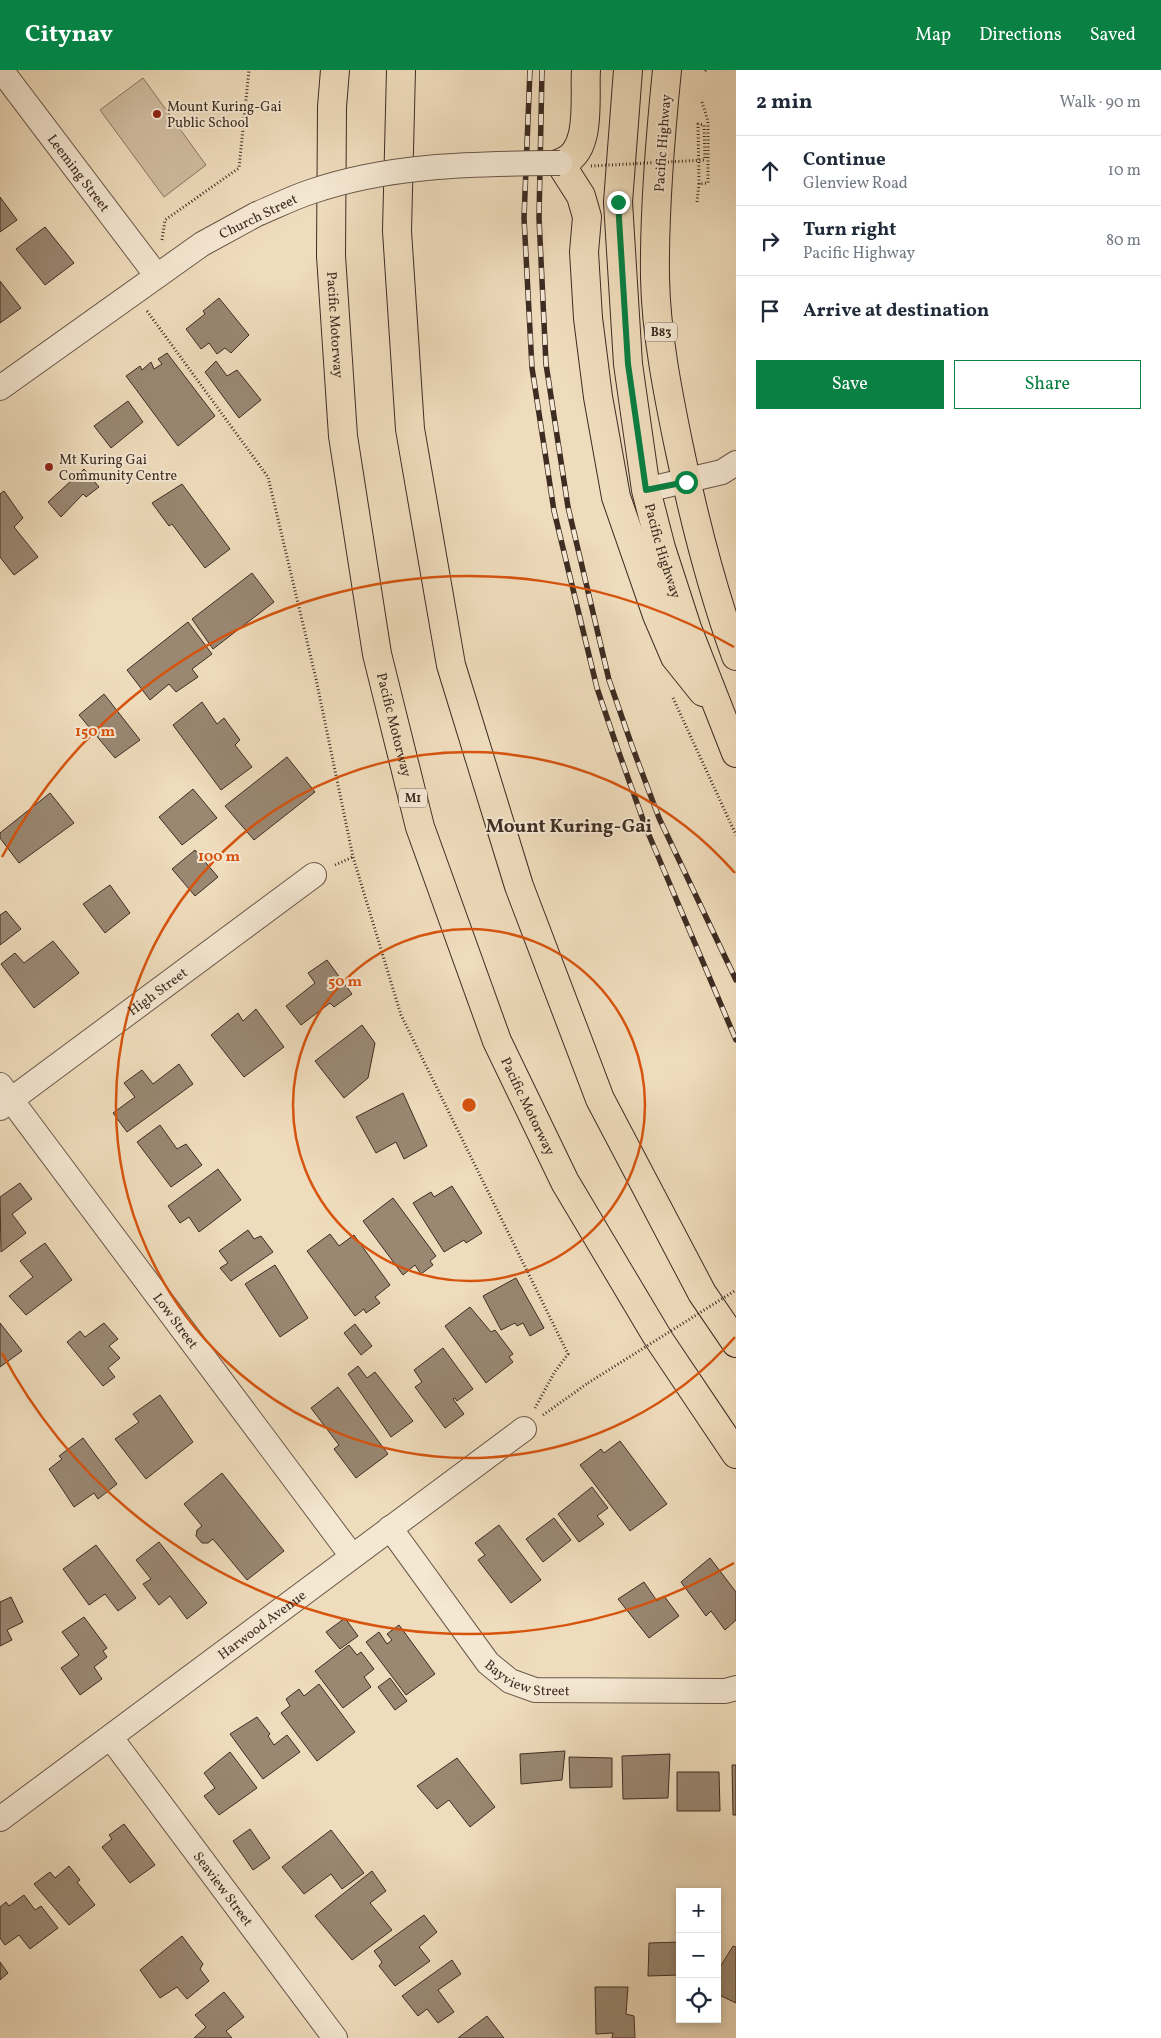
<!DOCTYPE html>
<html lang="en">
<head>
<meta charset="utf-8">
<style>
	:root { --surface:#fff; --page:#f6f6f7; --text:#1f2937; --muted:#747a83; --line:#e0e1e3; --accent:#0b8043 }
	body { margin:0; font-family:Vollkorn,serif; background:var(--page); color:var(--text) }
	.controls { position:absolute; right:15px; bottom:15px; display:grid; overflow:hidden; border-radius:0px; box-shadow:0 2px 8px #0003 }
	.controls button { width:45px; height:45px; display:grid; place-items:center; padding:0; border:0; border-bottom:1px solid var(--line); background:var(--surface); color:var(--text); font:25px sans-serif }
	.stop { position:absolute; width:15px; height:15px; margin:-11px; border:4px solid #0b8043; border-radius:50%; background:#fff }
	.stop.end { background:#0b8043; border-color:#fff; box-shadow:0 1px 5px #0008 }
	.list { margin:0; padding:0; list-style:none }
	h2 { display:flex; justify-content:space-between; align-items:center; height:65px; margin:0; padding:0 20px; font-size:21px }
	h2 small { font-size:16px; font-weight:400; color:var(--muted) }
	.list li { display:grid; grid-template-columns:32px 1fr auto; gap:15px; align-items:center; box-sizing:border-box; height:70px; padding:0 20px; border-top:1px solid var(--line) }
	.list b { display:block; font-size:19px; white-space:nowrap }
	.list p { margin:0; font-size:16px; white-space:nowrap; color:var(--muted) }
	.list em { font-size:16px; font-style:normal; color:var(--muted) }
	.actions { display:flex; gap:10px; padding:15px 20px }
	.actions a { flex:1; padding:11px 0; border:1px solid var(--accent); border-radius:0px; text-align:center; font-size:18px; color:var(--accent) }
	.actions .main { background:var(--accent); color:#fff }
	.icon { flex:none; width:28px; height:28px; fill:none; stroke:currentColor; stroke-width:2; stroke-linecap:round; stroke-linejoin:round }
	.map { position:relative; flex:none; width:736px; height:1968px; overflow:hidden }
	header { display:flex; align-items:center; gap:30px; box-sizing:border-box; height:70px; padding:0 25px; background:var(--accent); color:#fff }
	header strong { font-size:24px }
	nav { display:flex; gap:28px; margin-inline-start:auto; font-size:18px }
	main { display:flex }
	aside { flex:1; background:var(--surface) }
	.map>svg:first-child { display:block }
	.green { fill:#d1bea2; stroke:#887562 }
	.building { fill:#9a8873; stroke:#3e2c23 }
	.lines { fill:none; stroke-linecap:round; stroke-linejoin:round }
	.minor-casing { stroke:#6a5849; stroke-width:26 }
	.major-casing { stroke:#3e2c23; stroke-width:30 }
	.highway-casing { stroke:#3e2c23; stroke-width:30 }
	.path { stroke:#3e2c23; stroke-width:3; stroke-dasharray:1 2.5; stroke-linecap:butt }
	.minor { stroke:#f5e8d3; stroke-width:24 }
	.major { stroke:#efdcbc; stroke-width:28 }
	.highway { stroke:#efdcbc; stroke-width:28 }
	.rail-casing { stroke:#3e2c23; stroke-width:5.5 }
	.rail { stroke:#f5e8d3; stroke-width:4; stroke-dasharray:11; stroke-linecap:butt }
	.minor-bridge-casing { stroke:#6a5849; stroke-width:26; stroke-linecap:butt }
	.path-bridge { stroke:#3e2c23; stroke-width:3; stroke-dasharray:1 2.5; stroke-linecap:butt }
	.minor-bridge { stroke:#f5e8d3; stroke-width:24 }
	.route { stroke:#0b8043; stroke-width:6 }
	.ring { fill:none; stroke:#d7540e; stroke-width:2.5 }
	.poi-dot { fill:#8f2418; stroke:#f5e8d3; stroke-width:2 }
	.labels { text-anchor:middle; stroke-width:4; stroke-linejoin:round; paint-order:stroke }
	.shield { fill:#f5e8d3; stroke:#756458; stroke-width:1 }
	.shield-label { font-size:12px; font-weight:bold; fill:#3e2c23 }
	.poi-label { font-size:14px; fill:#3e2c23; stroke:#f5e8d3; text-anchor:start }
	.street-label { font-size:14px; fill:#3e2c23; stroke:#f5e8d3 }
	.district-label { font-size:19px; font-weight:bold; fill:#3e2c23; stroke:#f5e8d3 }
	.centre { fill:#d7540e; stroke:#f5e8d3; stroke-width:2.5 }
	.ring-label { font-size:15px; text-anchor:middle; font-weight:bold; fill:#d7540e; stroke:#f5e8d3; stroke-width:4; stroke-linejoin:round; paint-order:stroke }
</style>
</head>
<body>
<header>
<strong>Citynav</strong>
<nav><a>Map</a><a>Directions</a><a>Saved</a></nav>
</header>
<main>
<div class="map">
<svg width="736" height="1968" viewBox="0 0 736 1968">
	<rect width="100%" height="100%" fill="#efdcbc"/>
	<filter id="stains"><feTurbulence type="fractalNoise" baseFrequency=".004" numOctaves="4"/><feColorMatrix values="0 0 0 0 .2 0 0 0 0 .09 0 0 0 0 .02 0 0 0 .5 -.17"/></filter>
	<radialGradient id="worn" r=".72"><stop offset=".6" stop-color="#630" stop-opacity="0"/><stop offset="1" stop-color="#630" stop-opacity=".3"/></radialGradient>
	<path class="green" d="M143 8 206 95 164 127 100 40Z"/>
	<path class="building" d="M0 127 17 150 0 162Z
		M45 157 74 193 45 215 16 179Z
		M0 211 21 238 0 253Z
		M219 228 249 265 231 283 225 278 217 284 209 273 201 279 186 259 205 244 203 241Z
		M167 283 215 346 178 376 126 306 140 296 142 300 151 292 154 299 162 294 158 289Z
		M216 291 227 306 237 300 261 330 239 348 205 302Z
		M128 331 143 352 111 378 94 356Z
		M84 399 99 417 86 427 83 424 61 447 48 432Z
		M182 414 230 479 205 498 172 454 169 456 152 433Z
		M4 421 23 448 14 457 38 487 14 505 0 487V424Z
		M252 503 274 532 213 579 192 549Z
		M188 552 212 584 192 599 198 607 176 622 169 614 150 630 127 600Z
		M104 624 140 670 115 688 79 645Z
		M202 632 217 654 224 648 240 670 235 675 252 697 221 720 173 655Z
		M287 687 315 722 254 770 225 736Z
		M193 719 217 748 182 775 159 747Z
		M50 723 74 753 19 793 0 768V763Z
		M195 780 218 807 195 826 172 799Z
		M110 815 130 843 105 863 83 834Z
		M6 841 21 859 0 875V845Z
		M53 871 79 903 34 938 1 894 15 883 24 893Z
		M327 890 352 924 334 937 330 933 301 955 286 936 315 913 308 903Z
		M256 939 284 977 244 1007 211 965 238 943 243 951Z
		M362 955 375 973 368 1008 344 1028 315 991Z
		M179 994 193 1014 127 1062 113 1043 135 1027 124 1013 142 1000 153 1014Z
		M403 1023 427 1076 404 1089 396 1072 376 1083 356 1047Z
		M160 1055 177 1079 186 1074 202 1095 171 1117 137 1072Z
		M218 1099 241 1130 199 1162 189 1147 180 1153 168 1136Z
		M20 1113 32 1129 12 1144 26 1163 1 1182 0 1127Z
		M452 1116 482 1163 466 1173 464 1170 444 1182 413 1133 431 1122 434 1127Z
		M393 1128 436 1186 430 1191 433 1195 421 1204 415 1195 403 1205 363 1151Z
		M248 1160 254 1169 261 1166 273 1182 231 1211 220 1198 228 1193 219 1181Z
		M330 1164 339 1176 354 1165 390 1215 375 1227 380 1233 366 1243 364 1239 355 1246 307 1181Z
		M45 1173 72 1210 26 1245 9 1226 33 1207 20 1191Z
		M275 1195 308 1248 280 1267 245 1214Z
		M516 1208 544 1258 530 1266 523 1253 517 1256 515 1253 501 1260 483 1226Z
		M470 1237 491 1262 495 1260 513 1284 509 1287 513 1292 486 1313 445 1256Z
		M0 1253 22 1281 0 1297Z
		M104 1253 118 1269 109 1276 120 1288 108 1298 115 1307 103 1316 67 1272 80 1261 85 1267Z
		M355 1254 372 1276 361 1285 344 1263Z
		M443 1278 473 1319 457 1331 455 1328 453 1329 464 1344 445 1358 415 1317 422 1312 414 1300Z
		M358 1296 367 1308 375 1302 413 1351 391 1367 348 1304Z
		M338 1317 388 1384 356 1408 334 1379 339 1375 311 1338Z
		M160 1325 193 1372 146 1409 115 1369 139 1352 133 1344Z
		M83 1368 117 1414 98 1429 94 1423 74 1437 49 1399 62 1389 59 1386Z
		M620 1371 667 1434 630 1461 580 1395 601 1379 604 1383Z
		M222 1403 284 1481 247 1510 213 1469 208 1473H202L196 1466 197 1460 202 1456 184 1434Z
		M592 1417 608 1438 597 1446 604 1454 579 1472 558 1444Z
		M554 1448 571 1470 543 1492 526 1469Z
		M499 1455 541 1510 511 1533 478 1490 485 1485 475 1473Z
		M159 1472 207 1533 187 1549 170 1526 159 1535 143 1514 151 1509 136 1490Z
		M96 1475 136 1528 118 1541 105 1524 89 1535 63 1499Z
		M710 1488 736 1522V1550L725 1560 711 1541 706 1546 681 1512Z
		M644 1512 657 1531 664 1526 679 1546 649 1568 618 1529Z
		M11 1527 23 1552 7 1560 12 1570 0 1576V1532Z
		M84 1547 107 1578 103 1581 107 1587 94 1597 102 1609 80 1625 61 1598 79 1585 62 1562Z
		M345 1548 358 1566 340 1579 326 1562Z
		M399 1555 435 1604 406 1625 366 1572 379 1562 387 1574 392 1570 387 1564Z
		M349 1575 357 1585 361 1582 374 1599 364 1607 371 1617 343 1638 315 1601Z
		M390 1608 407 1631 395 1640 378 1617Z
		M319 1614 355 1662 317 1691 281 1643 290 1636 286 1629 299 1619 304 1626Z
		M257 1647 270 1664 268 1666 274 1675 287 1665 300 1682 263 1709 230 1664Z
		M565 1681 562 1710 521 1714 520 1684Z
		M230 1682 257 1718 219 1745 204 1726 215 1718 204 1703Z
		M670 1684 668 1728 623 1729 622 1686Z
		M569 1687 612 1688V1717L570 1718Z
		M457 1688 495 1737 470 1757 449 1730 437 1739 417 1716Z
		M732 1695H736V1745H733Z
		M677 1702H719L720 1741H677Z
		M124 1754 155 1795 130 1813 102 1777 112 1769 109 1765Z
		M250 1759 270 1788 253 1800 233 1771Z
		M331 1760 364 1803 342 1819 331 1804 304 1824 282 1797Z
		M69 1796 80 1810 77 1812 95 1835 69 1855 34 1814 50 1802 55 1808Z
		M372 1801 386 1821 370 1833 392 1860 352 1890 315 1846Z
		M24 1825 35 1840 41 1836 58 1858 30 1879 19 1865 5 1875 0 1868V1837L6 1832 9 1836Z
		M424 1845 437 1862 419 1877 430 1891 395 1916 379 1896 382 1892 374 1881Z
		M182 1866 203 1894 200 1899 209 1911 187 1929 177 1917 160 1928 140 1900Z
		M680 1872V1905L648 1906 649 1873Z
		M733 1876 736 1877V1933L717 1924V1902Z
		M452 1890 461 1904 438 1920 454 1942 438 1953 427 1939 418 1946 402 1926Z
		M0 1892 8 1903 0 1910Z
		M595 1917H628L626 1944 634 1946 635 1968H612L613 1963 596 1964Z
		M224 1922 244 1947 226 1961 232 1968H194L206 1957 195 1945Z
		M487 1946 504 1968H458Z"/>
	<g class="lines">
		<g class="minor-casing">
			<g id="minor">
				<path id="s1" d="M1 0 157 206"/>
				<path d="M0 318 202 174 257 144"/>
				<path d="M646 420 722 402 736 393"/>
				<path id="s2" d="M0 1015 352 1486"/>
				<path id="s3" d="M0 1038 314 805"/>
				<path id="s4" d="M390 1458 488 1593 510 1611 535 1620 725 1621 736 1618"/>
				<path id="s5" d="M111 1668 335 1968"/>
				<path id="s6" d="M0 1749 524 1359"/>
			</g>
		</g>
		<g class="major-casing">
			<g id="major">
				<path d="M586 0C584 28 593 84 560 93L581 126 587 147 584 182 588 248 598 327 616 427 657 545 675 587 703 622"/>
				<path id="s7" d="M628 0 618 132 628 294 646 420 661 478 687 558 736 683"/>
				<path d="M667 0C660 69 654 139 655 208 656 263 668 324 679 377 694 449 711 517 736 586"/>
			</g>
		</g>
		<g class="highway-casing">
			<g id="highway">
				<path id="s8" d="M335 0 332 37 331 186 343 366 377 584 420 757 497 971 565 1112 658 1268 736 1384"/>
				<path d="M401 0 397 161 410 359 451 595 519 816 600 1029 702 1223 736 1273"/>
			</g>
		</g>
		<path class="path" d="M705 1 706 0
			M702 32 708 51V113L699 114 698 54 704 55 705 90
			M697 132 699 114
			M162 170 165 150 239 98 249 0
			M147 241 268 407 316 609 353 787 401 945 568 1284 554 1303 535 1338
			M673 628 736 765
			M335 795 353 787
			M543 1345 588 1313"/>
		<use href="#minor" class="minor"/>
		<use href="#major" class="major"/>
		<use href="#highway" class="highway"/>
		<g class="rail-casing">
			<path id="rail" d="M530 0 524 148 532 298 554 441 597 618 618 680 646 758 736 970
				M542 0 539 148 546 294 568 437 609 610 632 676 659 748 736 910"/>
		</g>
		<use href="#rail" class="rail"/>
		<g class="minor-bridge-casing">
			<path id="minor-bridge" d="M257 144C274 137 292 128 310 122 391 94 475 94 560 93"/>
		</g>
		<path class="path-bridge" d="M591 96 705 90
			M588 1313 736 1220"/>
		<use href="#minor-bridge" class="minor-bridge"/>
	</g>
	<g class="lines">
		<path class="route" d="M618 132 628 294 646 420 686 412"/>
	</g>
	<g class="ring">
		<circle cx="469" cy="1035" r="176"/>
		<path d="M735 1267A353 353 0 1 1 735 803"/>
		<path d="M734 1493A529 529 0 0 1 2 1283M2 787A529 529 0 0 1 734 577"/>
	</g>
	<g class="poi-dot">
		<circle cx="157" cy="44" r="5"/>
		<circle cx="49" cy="397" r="5"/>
	</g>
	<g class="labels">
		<g class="shield">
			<rect x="645" y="252.5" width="32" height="19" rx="4"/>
			<rect x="399" y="718.5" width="28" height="19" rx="4"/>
		</g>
		<g class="shield-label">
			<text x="661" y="266">B83</text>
			<text x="413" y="732">M1</text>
		</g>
		<g class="poi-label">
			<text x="167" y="41">Mount Kuring-Gai<tspan x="167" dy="16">Public School</tspan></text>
			<text x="59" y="394">Mt Kuring Gai<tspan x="59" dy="16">Community Centre</tspan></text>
		</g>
		<g class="street-label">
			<text transform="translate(662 73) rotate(-86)" y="5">Pacific Highway</text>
			<text dy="5" stroke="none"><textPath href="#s1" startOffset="129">Leeming Street</textPath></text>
			<text transform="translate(258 146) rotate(-26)" y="5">Church Street</text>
			<text dy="5" stroke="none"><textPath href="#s8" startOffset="255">Pacific Motorway</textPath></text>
			<text dy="5" stroke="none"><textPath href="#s7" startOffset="485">Pacific Highway</textPath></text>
			<text dy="5" stroke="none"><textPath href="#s8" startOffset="660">Pacific Motorway</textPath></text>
			<text dy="5" stroke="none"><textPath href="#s3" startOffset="196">High Street</textPath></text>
			<text dy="5" stroke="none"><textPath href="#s8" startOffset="1065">Pacific Motorway</textPath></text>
			<text dy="5" stroke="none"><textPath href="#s2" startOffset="294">Low Street</textPath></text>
			<text dy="5" stroke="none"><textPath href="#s6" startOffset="326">Harwood Avenue</textPath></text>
			<text dy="5" stroke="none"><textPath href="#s4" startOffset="211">Bayview Street</textPath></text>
			<text dy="5" stroke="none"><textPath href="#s5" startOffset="188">Seaview Street</textPath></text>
		</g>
		<g class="district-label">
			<text x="569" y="762">Mount Kuring-Gai</text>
		</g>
	</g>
	<circle cx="469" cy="1035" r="8" class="centre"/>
	<g class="ring-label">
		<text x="95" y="666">150 m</text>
		<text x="219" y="791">100 m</text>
		<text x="345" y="916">50 m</text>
	</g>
	<rect width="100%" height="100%" filter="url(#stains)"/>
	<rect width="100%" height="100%" fill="url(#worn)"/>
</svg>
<div class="controls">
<button>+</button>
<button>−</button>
<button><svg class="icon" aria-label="locate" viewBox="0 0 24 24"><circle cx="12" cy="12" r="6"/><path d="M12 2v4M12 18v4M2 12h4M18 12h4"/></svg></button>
</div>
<div class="stop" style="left:686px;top:412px"></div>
<div class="stop end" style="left:618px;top:132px"></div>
</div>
<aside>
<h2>2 min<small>Walk · 90 m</small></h2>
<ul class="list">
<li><svg class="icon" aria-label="ahead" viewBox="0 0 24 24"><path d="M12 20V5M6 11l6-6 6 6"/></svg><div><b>Continue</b><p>Glenview Road</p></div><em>10 m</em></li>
<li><svg class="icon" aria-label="right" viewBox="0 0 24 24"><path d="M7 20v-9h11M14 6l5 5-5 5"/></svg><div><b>Turn right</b><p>Pacific Highway</p></div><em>80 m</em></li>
<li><svg class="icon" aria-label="arrive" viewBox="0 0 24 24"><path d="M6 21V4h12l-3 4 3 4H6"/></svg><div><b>Arrive at destination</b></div></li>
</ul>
<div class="actions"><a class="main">Save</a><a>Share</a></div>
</aside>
</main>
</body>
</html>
